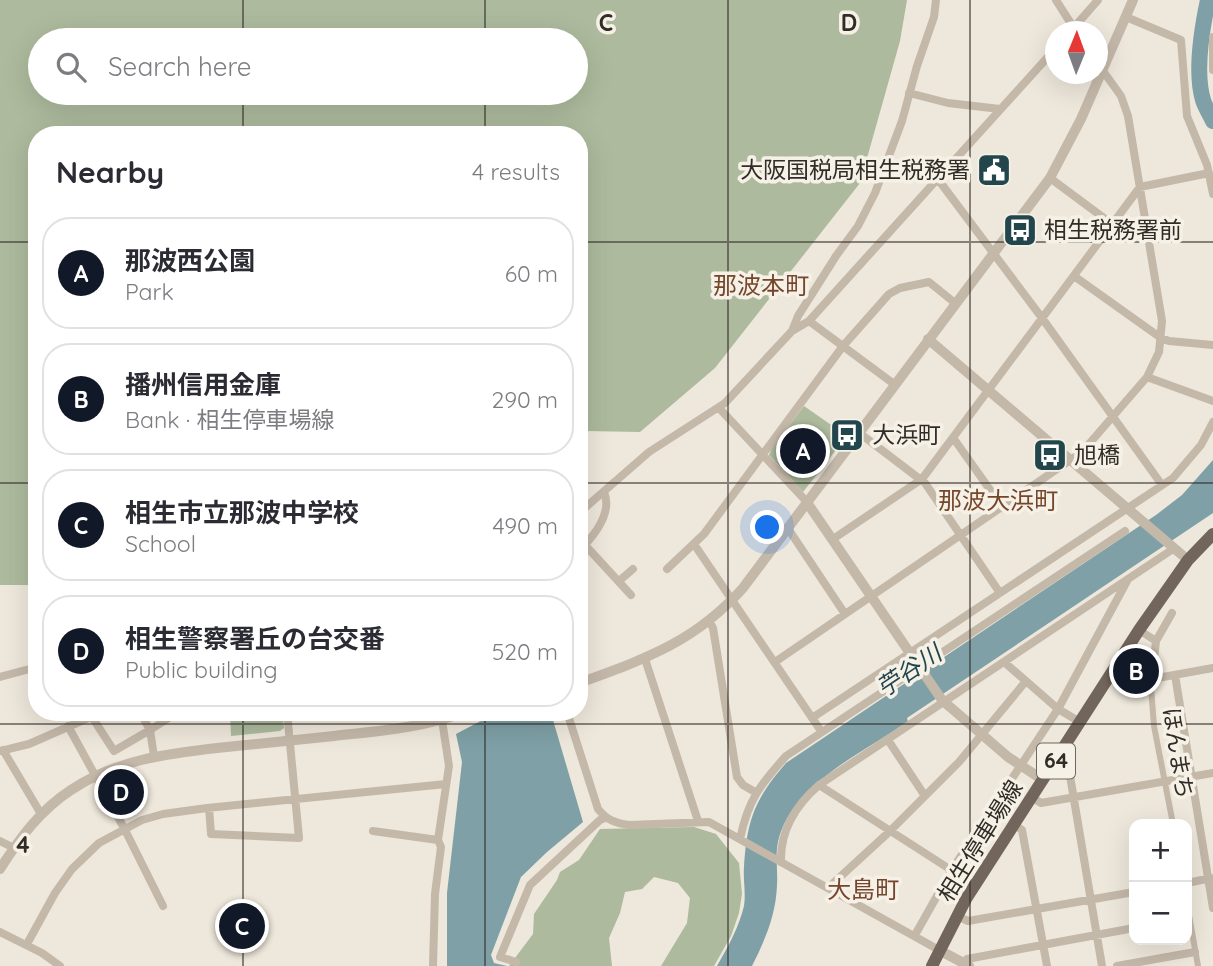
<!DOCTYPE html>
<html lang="en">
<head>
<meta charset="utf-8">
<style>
	:root { --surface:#fff; --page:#f7f7f7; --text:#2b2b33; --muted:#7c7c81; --line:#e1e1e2; --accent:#111827 }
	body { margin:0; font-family:Quicksand,"Noto Sans JP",sans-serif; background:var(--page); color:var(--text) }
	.controls { position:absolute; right:21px; bottom:21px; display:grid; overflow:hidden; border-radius:14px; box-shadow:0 7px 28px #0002 }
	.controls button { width:63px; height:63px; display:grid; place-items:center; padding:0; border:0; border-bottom:2px solid var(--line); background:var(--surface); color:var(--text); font:35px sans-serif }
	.compass { position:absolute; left:1045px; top:21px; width:63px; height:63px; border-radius:50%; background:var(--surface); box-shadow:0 7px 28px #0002; rotate:1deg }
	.you { position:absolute; left:768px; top:528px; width:24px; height:24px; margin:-18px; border:5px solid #fff; border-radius:50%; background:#1a73e8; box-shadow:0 0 0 10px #1a73e833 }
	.badge { display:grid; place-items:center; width:46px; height:46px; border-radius:50%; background:var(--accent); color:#fff; font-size:23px; font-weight:700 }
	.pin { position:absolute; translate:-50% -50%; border:4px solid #fff; box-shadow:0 2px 7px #0006 }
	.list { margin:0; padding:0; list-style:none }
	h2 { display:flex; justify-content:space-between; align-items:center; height:91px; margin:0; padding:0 28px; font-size:30px }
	h2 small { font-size:23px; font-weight:400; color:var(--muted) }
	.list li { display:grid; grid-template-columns:46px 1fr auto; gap:21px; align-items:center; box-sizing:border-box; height:112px; margin:0 14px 14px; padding:0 14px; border:2px solid var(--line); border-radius:28px }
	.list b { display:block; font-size:26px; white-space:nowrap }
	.list p { margin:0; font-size:23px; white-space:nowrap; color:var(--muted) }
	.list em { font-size:23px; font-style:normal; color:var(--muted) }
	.icon { flex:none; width:38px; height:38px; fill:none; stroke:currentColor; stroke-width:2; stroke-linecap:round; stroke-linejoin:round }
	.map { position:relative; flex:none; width:1213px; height:966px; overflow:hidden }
	.search { position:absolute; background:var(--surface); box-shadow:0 7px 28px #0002; left:28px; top:28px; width:560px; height:77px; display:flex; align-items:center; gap:18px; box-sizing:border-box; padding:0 24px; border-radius:38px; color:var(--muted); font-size:26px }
	.panel { position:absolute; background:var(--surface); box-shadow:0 7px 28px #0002; left:28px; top:126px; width:560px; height:595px; border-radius:28px }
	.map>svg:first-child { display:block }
	.green { fill:#adba9d; fill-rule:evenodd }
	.water { fill:#7ea0a6 }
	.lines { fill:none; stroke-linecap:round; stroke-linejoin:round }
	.river { stroke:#7ea0a6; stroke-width:16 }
	.pedestrian { stroke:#c4b8a9; stroke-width:6 }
	.minor { stroke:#c4b8a9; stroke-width:8 }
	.tertiary { stroke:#c4b8a9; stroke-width:10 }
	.primary { stroke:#72655b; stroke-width:12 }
	.grid { fill:none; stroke:#322c27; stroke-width:2; stroke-opacity:0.55 }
	.labels { text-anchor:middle; stroke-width:7; stroke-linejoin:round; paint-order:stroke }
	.shield { fill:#f6f1e6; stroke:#6d6760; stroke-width:2 }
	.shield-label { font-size:21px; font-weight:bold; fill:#322c27 }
	.poi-label { font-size:23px; fill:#322c27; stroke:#f6f1e6; text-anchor:start }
	.street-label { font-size:23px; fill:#322c27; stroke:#f6f1e6 }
	.neighbourhood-label { font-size:24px; fill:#76462c; stroke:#f6f1e6 }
	.water-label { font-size:24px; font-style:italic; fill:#23464d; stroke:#f6f1e6 }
	.grid-label { font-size:23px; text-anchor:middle; font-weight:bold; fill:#322c27; stroke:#f6f1e6; stroke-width:7; stroke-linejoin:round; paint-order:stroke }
</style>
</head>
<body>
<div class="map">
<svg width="1213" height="966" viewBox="0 0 1213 966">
	<rect width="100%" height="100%" fill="#eee7db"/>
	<path class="green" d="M0 0H907L900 41 860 183 715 368 640 432 586 431 579 435V135H37V585H0ZM576 40V93H40V40Z
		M804 406 847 436 803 492 769 455 772 448Z
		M230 712H282L284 728 280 731 231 736Z
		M694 827 716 834 739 863 742 894 739 913 731 936 714 966H661L687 923 690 898 678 883 654 877 642 889 625 892 620 913 609 938 612 966H509L533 934 534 914 557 880 560 872 579 860 600 829Z"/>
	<path class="water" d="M1213 460V513L907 718 908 722C863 752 790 786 778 842 775 856 778 871 777 885 776 915 765 940 752 966H717C728 947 739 927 744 906 746 894 743 879 744 867 747 819 755 799 786 763L1156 515 1182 495Z
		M507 712H547L553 720 583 822 547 852 521 877 491 955 494 963 507 966H447V893L462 762 456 734 492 715Z"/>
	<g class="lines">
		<path class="river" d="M1208 0C1202 28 1195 73 1203 100 1205 107 1210 114 1213 121"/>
		<path class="pedestrian" d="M1151 687 1154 726 1173 824
			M1187 904 1198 966"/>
		<path class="minor" d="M1056 0 1075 30
			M1126 17 1181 40 1187 116 1207 165 1213 194
			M1070 32 1098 0
			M1213 37V70
			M909 93 948 103 1000 109
			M937 178 1042 318 1162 485
			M1050 178 1112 224
			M1074 276 1161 338 1169 341 1213 345
			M809 321 894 384
			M792 331 798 316 836 256 858 226 875 193 902 121 917 66 934 17 936 0
			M1147 377 1213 401
			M719 408 806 501
			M858 432 925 483 1000 593
			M954 439 1003 508
			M579 513 649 452 725 403 792 331 809 321 1056 48
			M787 527 845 614
			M833 539 922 479 1140 187 1209 173
			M694 544 821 731
			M585 545 631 595
			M579 551C593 537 613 513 604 492
			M667 569 704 534 843 346 889 294 900 288 929 282 955 303
			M619 581 633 569
			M709 621 713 628 737 777 743 785 755 792
			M1139 630 1156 641
			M645 659 698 821
			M775 662 1082 452 1147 377 1159 352 1162 321 1128 116 1121 96 1098 64
			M1004 662 1026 681
			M1175 675 1213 908
			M0 677 37 667
			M1152 679 1213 668
			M1151 687 1156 641 1172 613
			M414 712 417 725
			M567 712 598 809C607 820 615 823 629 825L709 822 939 950
			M92 717 114 751 150 730 140 712
			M812 718 1173 478 1201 445 1213 422
			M68 726 124 828 163 906
			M888 740 925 796
			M3 750 41 814
			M0 751 29 744 102 712
			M154 756 150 730 178 712
			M1058 757 1068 764 1102 966
			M819 785 976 886
			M1033 798 1041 803 1213 773
			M209 808 211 834 299 838 287 712
			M1015 825 1022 830 1047 966
			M373 831 438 840 449 766 442 720
			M740 839C748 800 760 785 786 756L1125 531
			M0 841 14 848
			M781 862C780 831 796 805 819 785L1173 549
			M1187 883 1211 878
			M828 888 889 832 959 762 1026 681 1058 709 1080 722
			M957 916 968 921 1134 892
			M0 932 42 953 60 966
			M915 935 951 871 1058 709 1127 581
			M27 944 55 893 72 869 99 843 142 820 163 814 207 808 446 784
			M516 962 500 957 530 885 600 820 605 818
			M964 963 967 959 1134 928
			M433 966 435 894 441 847 438 840
			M1117 966 1195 952"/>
		<path class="tertiary" d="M928 339 1188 560
			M806 501 942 700 1008 757 1043 780
			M579 683C645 659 695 642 743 588L1050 178 1081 119 1133 0
			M0 869C20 838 40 810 71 790 116 760 165 754 217 748 256 744 295 740 334 736 378 731 422 728 465 712
			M939 950 969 966"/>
		<path class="primary" d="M932 966 966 899 1139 630 1188 560 1213 534"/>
	</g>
	<path class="grid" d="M243 0V40M485 0V40M728 0V966M970 0V966M243 93V135M485 93V135M0 242H37M579 242H1213M0 483H37M579 483H1213M243 712V966M485 712V966M0 724H1213"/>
	<defs>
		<g id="civic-square" transform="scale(1.75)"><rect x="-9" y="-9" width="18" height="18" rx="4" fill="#23464d" stroke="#f6f1e6"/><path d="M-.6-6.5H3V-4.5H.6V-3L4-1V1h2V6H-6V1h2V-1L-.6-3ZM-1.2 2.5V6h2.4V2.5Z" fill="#fff"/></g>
		<g id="bus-square" transform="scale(1.75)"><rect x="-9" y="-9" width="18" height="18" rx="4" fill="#23464d" stroke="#f6f1e6"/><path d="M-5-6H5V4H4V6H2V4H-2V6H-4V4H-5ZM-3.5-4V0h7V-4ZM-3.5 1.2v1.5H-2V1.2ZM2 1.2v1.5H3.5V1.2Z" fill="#fff"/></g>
	</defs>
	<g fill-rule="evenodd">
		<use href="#civic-square" x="994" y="170"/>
		<use href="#bus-square" x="1020" y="230"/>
		<use href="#bus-square" x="847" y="435"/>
		<use href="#bus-square" x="1050" y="455"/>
	</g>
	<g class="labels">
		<rect class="shield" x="1037" y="743.5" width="38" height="35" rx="5"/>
		<g class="shield-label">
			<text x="1056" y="768">64</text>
		</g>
		<g class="poi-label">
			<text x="970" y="178" text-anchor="end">大阪国税局相生税務署</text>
			<text x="1044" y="238">相生税務署前</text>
			<text x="872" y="443">大浜町</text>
			<text x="1074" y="463">旭橋</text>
		</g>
		<g class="street-label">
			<text transform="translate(1178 753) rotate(81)" y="8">ほんまち</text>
			<text transform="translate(980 841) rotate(-58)" y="8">相生停車場線</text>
		</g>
		<g class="neighbourhood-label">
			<text x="761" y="294">那波本町</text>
			<text x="998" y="509">那波大浜町</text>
			<text x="863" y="898">大島町</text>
		</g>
		<g class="water-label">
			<text transform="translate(909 671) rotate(-34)" y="8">苧谷川</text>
		</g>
	</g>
	<g class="grid-label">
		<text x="606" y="31">C</text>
		<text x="849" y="31">D</text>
		<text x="23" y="853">4</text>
	</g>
</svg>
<div class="controls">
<button>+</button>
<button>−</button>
</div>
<svg class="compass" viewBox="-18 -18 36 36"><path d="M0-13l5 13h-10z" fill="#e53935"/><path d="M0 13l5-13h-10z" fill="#7c7c81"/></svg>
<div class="you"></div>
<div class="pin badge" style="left:803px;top:451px">A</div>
<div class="pin badge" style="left:1136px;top:671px">B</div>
<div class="pin badge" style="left:242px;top:926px">C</div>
<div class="pin badge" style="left:121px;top:792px">D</div>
<div class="search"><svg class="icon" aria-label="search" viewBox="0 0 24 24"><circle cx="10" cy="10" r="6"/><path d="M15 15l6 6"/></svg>Search here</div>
<section class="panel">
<h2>Nearby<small>4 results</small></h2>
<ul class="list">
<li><span class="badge">A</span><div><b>那波西公園</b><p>Park</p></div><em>60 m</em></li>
<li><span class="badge">B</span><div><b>播州信用金庫</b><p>Bank · 相生停車場線</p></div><em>290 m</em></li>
<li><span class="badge">C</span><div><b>相生市立那波中学校</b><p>School</p></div><em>490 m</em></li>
<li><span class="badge">D</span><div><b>相生警察署丘の台交番</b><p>Public building</p></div><em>520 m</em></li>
</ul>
</section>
</div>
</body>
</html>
